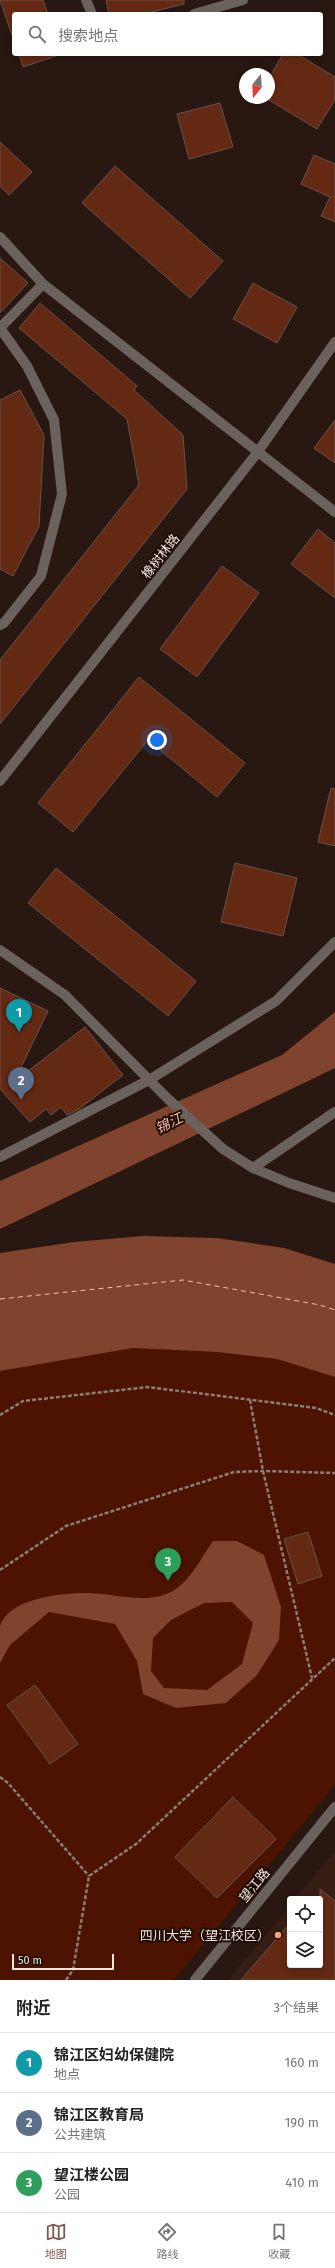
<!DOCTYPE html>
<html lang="zh">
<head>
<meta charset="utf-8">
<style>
	:root { --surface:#fff; --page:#f6f6f6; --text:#222; --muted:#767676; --line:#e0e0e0; --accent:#805a4d }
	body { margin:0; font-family:"Fira Sans","Noto Sans SC",sans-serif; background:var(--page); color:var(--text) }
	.controls { position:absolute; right:12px; bottom:12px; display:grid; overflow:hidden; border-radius:4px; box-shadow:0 2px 6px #0003 }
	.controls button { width:36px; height:36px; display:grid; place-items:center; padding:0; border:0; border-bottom:1px solid var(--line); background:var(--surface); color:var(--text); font:20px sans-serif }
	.compass { position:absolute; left:239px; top:68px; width:36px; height:36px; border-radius:50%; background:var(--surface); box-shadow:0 2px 6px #0003; rotate:198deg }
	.scale { position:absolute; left:12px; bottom:10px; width:102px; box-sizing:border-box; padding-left:4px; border:2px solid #f1e4df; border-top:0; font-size:11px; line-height:14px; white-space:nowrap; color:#f1e4df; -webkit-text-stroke:3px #1f0e08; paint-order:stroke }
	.you { position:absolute; left:157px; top:740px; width:14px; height:14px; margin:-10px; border:3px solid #fff; border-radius:50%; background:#1a73e8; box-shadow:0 0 0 6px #1a73e833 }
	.badge { display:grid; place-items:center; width:26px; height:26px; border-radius:50%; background:var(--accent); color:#fff; font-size:13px; font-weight:700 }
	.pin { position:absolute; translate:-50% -33px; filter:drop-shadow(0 1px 2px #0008) }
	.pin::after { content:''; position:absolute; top:21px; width:14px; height:12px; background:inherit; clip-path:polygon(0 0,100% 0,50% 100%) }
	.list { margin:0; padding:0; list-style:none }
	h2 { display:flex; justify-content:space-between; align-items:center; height:52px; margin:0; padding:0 16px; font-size:17px }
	h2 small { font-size:13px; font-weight:400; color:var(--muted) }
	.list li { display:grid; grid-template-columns:26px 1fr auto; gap:12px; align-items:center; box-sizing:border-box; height:60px; padding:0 16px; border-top:1px solid var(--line) }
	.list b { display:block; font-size:15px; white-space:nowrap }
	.list p { margin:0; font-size:13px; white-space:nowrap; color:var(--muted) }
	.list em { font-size:13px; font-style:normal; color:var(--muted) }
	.icon { flex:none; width:22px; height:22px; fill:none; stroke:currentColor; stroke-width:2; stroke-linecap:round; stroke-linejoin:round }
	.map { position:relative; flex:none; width:335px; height:1980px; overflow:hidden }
	.search { position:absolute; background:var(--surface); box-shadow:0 2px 6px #0003; left:12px; right:12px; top:12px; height:44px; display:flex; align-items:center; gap:10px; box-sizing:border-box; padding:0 14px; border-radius:4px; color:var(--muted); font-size:15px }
	.sheet { height:232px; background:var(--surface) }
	nav { display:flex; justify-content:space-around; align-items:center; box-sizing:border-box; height:56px; border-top:1px solid var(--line); background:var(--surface); font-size:11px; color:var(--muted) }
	nav a { display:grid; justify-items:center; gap:2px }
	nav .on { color:var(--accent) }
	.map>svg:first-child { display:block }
	.built { fill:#351d15 }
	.green { fill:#4c1300 }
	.water { fill:#80432d; fill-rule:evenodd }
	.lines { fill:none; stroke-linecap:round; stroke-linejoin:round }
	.ferry { stroke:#f8beaa; stroke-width:1; stroke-dasharray:5 4; stroke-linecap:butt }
	.building { fill:#632913; stroke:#67524b }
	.path { stroke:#8c7d77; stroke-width:2.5; stroke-dasharray:4 2; stroke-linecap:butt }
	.minor { stroke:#6b625e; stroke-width:10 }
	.poi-dot { fill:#f39f82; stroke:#1f0e08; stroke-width:1.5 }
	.labels { text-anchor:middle; stroke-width:4; stroke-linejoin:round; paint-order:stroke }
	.street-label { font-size:13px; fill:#f1e4df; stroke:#1f0e08 }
	.poi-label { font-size:13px; fill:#f1e4df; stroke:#1f0e08; text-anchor:end }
	.water-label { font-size:14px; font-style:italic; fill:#f8beaa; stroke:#1f0e08 }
</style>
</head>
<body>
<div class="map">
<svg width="335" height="1980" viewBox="0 0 335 1980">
	<rect width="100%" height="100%" fill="#291711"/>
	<path class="built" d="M335 1851V1980H228L290 1906V1965H320V1899H295Z"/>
	<path class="green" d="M133 1348 217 1352 277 1359 335 1377V1785L174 1980H0V1371Z"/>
	<path class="water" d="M335 1012V1068L0 1229V1181L282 1055Z
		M143 1236 217 1238 284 1248 335 1264V1377L277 1359 217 1352 133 1348 0 1371V1253L74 1242Z
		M213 1541H237L264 1555 281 1607 279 1640 257 1675 226 1703 176 1708 143 1694 137 1661 115 1624 49 1612 10 1645 0 1663C0 1652 0 1636 0 1626 9 1598 62 1593 86 1593 114 1593 145 1605 171 1592 191 1581 200 1559 213 1541ZM232 1602 253 1623 242 1664 207 1690 164 1688 151 1671 153 1638 171 1620 204 1603Z"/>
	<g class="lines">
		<path class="ferry" d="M0 1299 183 1280 320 1305 335 1310"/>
	</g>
	<path class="building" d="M0 0H43L48 14H14V35H12Z
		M106 0H184V4L143 14H109Z
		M19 54H55L56 56 23 67Z
		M283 54H297L335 77V100L317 129 269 100V78Z
		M220 103 233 147 189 159 177 114Z
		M0 142 32 172 9 195 0 186Z
		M314 155 335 164V222L321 216 330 197 301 184Z
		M115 166 223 261 190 298 82 203Z
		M0 258 28 283 0 313Z
		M253 283 297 307 277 343 233 319Z
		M40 303 137 386 134 390 183 435 187 489 0 724V660L139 485 127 419 19 328Z
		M20 390 44 435 39 526 13 576 0 569V400Z
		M335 420V463L314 448Z
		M318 529 335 543V598L291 564Z
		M222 566 259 593 197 677 160 649Z
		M139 677 245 763 217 797 148 740 73 832 38 803Z
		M331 788 335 789V846L318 842Z
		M235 863 297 878 283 936 221 922Z
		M56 868 196 981 168 1016 28 903Z
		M0 988 48 1011 14 1082 85 1027 123 1075 79 1109 67 1115 61 1107 51 1115 46 1109 30 1122 0 1089Z
		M308 1532 322 1576 298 1584 284 1539Z
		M35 1685 78 1744 50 1764 7 1705Z
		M233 1797 276 1839 217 1898 175 1857Z
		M320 1889 335 1901V1980H241L290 1923V1965H320Z"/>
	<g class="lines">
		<path class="path" d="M250 1400 263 1471 312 1678
			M0 1415 23 1401 148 1387 316 1408 335 1415
			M0 1570 66 1526 234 1472 263 1471 335 1473
			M0 1777 8 1783 89 1876
			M66 1980 73 1970 89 1876 136 1844 335 1658"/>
		<path class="minor" d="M86 0 92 14
			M194 14 243 0
			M0 237 43 284 335 512
			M0 328 27 366 54 420 62 494 41 576 4 623 0 625
			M0 328 43 284
			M0 781 257 453 335 342
			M0 950 65 995 168 1099 223 1149 253 1168 289 1183 335 1198
			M0 1157 149 1080 276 1001 335 942
			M253 1168 335 1112
			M195 1980 335 1807"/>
	</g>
	<circle class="poi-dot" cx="278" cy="1935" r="4"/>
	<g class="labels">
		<g class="street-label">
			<text transform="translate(160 556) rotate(-52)" y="5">橡树林路</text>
			<text transform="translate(254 1885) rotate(-51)" y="5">望江路</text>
		</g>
		<g class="poi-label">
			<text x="270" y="1940">四川大学（望江校区）</text>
		</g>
		<g class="water-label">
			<text transform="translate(169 1123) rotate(-26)" y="5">锦江</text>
		</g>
	</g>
</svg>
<div class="controls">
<button><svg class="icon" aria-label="locate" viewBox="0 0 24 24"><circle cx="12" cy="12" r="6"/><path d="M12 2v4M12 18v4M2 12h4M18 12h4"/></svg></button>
<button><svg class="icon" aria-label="layers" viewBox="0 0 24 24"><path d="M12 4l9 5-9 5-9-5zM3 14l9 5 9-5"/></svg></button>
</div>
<svg class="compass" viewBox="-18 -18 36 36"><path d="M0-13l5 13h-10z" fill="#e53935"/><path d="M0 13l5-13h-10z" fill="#767676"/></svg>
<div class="scale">50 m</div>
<div class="you"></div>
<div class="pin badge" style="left:19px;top:1032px;background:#0f9aa8">1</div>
<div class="pin badge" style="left:21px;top:1100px;background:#5c6f8a">2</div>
<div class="pin badge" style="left:168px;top:1581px;background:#2e9e5b">3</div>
<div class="search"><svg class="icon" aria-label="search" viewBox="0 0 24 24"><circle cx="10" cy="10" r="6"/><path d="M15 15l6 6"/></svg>搜索地点</div>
</div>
<section class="sheet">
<h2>附近<small>3个结果</small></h2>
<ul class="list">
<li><span class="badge" style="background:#0f9aa8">1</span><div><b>锦江区妇幼保健院</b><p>地点</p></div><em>160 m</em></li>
<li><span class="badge" style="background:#5c6f8a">2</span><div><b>锦江区教育局</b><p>公共建筑</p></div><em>190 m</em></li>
<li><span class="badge" style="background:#2e9e5b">3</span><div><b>望江楼公园</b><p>公园</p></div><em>410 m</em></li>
</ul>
</section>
<nav>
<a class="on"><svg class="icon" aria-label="map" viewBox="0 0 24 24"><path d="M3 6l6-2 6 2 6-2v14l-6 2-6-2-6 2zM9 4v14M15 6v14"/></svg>地图</a>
<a><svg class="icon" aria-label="directions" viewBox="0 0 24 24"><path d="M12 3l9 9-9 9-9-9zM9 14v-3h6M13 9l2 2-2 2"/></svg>路线</a>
<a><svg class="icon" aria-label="saved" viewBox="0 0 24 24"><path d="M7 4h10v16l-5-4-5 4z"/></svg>收藏</a>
</nav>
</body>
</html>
